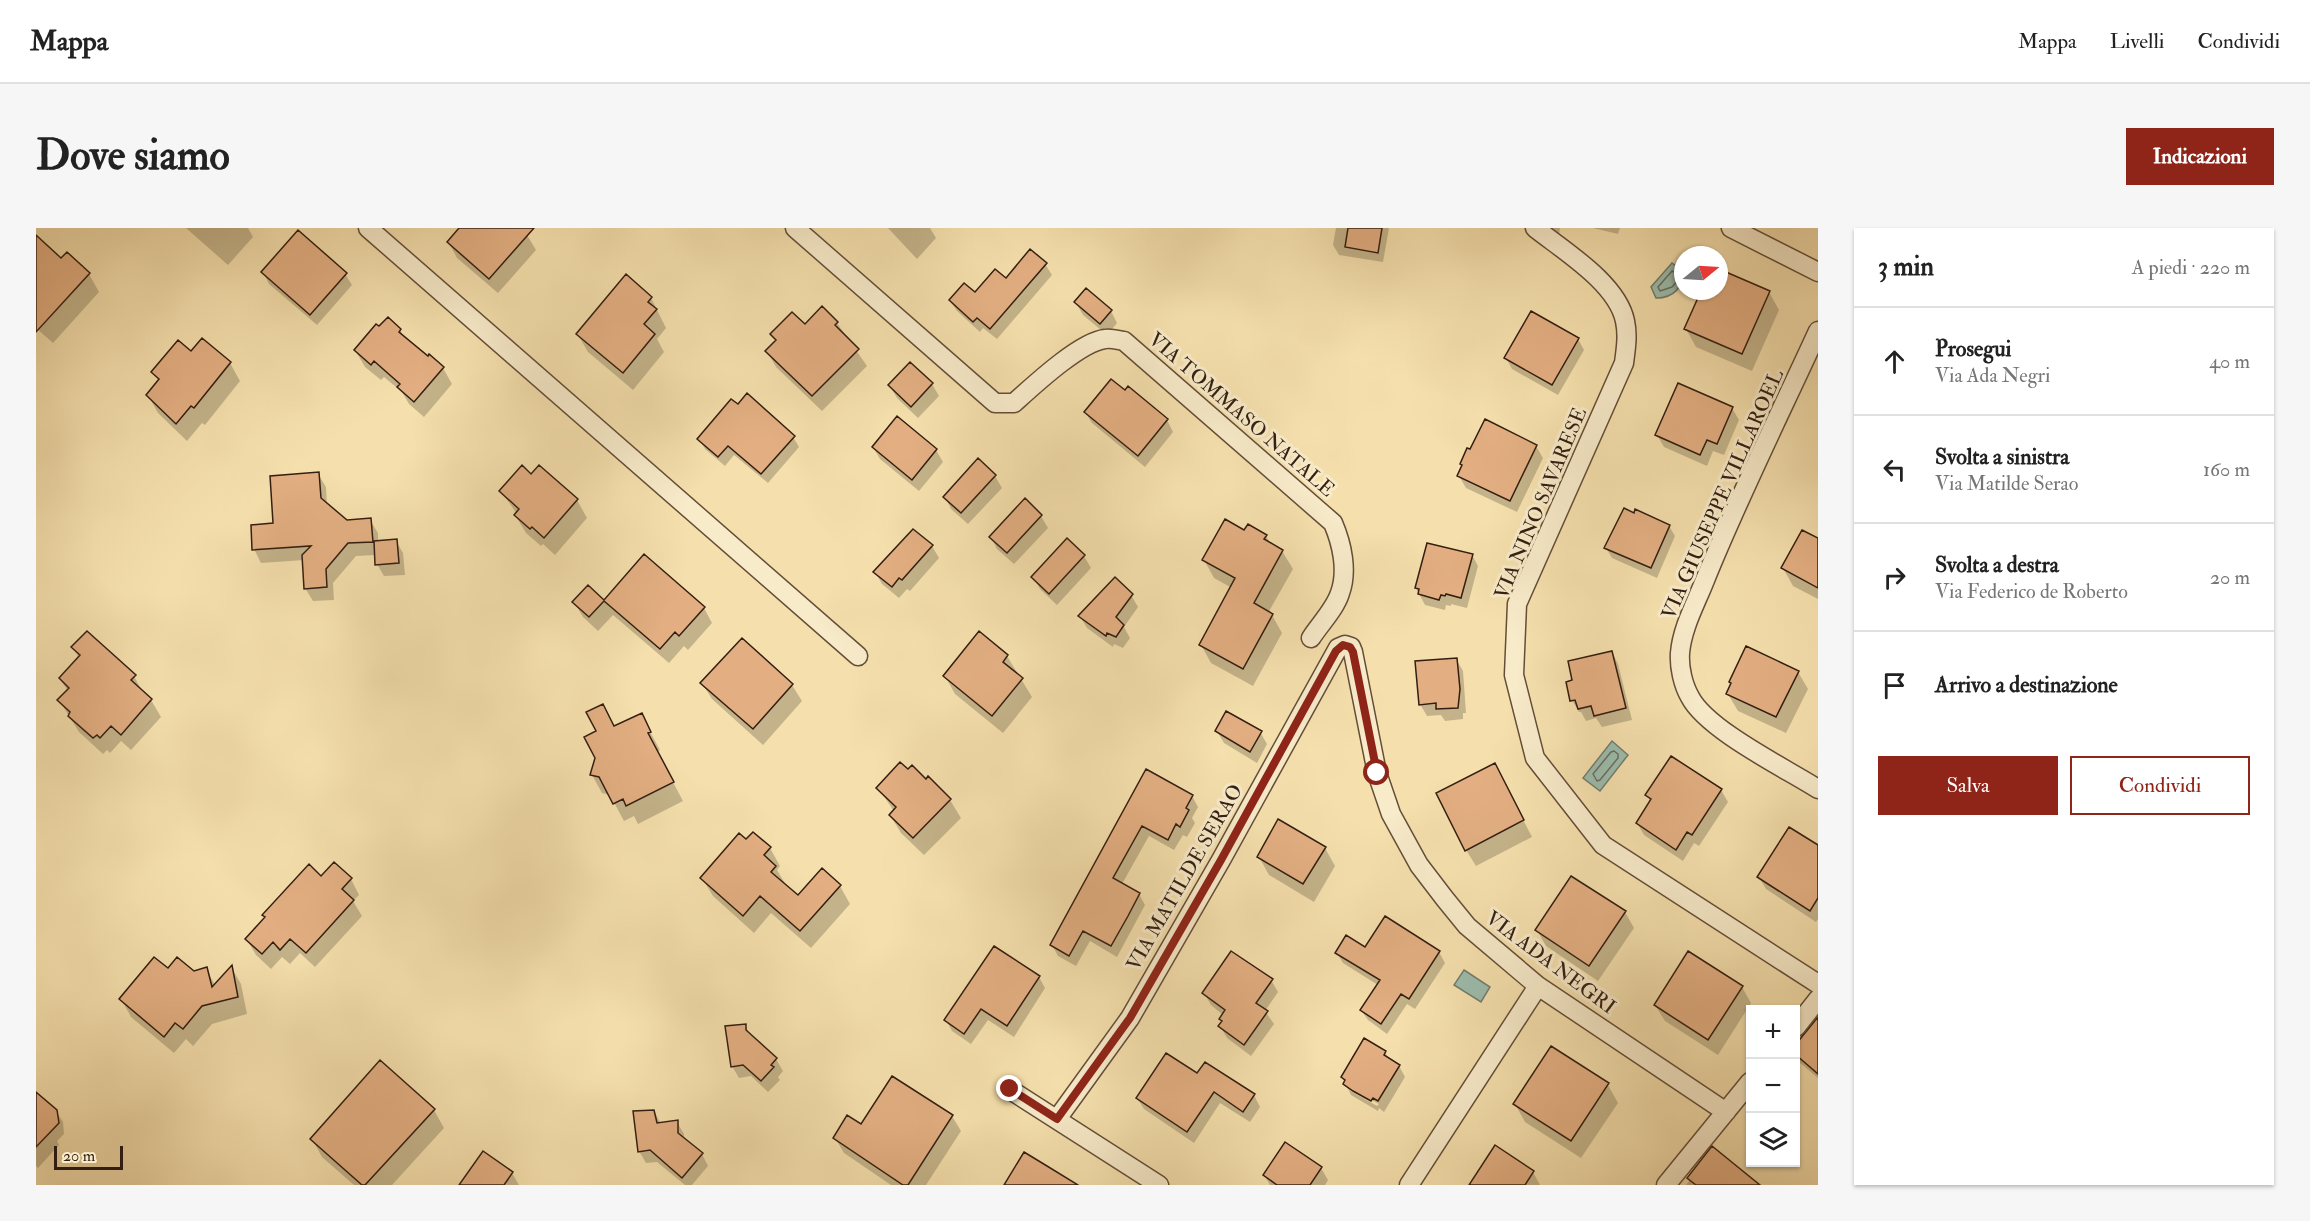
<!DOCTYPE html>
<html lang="it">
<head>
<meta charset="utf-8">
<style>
	:root { --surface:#fff; --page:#f6f6f6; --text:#222; --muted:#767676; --line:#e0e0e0; --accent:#8f2418 }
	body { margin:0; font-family:"IM FELL Double Pica",serif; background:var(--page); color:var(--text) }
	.controls { position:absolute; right:18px; bottom:18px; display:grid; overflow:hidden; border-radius:0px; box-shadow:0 2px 4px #0004 }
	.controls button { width:54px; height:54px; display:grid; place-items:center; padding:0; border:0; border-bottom:2px solid var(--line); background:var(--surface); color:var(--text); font:30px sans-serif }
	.compass { position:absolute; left:1638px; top:18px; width:54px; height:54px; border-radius:50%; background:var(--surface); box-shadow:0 2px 4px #0004; rotate:72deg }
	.scale { position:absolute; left:18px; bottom:15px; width:69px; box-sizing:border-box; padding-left:6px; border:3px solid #331e11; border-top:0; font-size:16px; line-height:21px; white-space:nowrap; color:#331e11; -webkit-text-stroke:4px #f8ebca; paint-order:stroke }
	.stop { position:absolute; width:18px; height:18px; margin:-14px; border:4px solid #8f2418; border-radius:50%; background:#fff }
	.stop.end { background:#8f2418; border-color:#fff; box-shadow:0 2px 6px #0008 }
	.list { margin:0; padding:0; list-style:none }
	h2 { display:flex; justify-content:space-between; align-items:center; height:78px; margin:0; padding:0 24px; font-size:26px }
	h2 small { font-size:20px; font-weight:400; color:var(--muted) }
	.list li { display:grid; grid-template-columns:39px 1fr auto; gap:18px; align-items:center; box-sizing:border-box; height:108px; padding:0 24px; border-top:2px solid var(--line) }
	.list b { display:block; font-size:22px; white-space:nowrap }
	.list p { margin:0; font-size:20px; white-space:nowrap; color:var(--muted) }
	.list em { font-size:20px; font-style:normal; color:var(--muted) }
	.actions { display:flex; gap:12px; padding:18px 24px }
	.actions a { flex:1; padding:14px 0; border:2px solid var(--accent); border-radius:0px; text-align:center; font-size:21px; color:var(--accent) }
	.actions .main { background:var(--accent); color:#fff }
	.icon { flex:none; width:33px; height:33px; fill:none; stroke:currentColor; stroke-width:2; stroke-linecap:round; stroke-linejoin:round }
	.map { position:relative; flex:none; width:1782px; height:957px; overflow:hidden; border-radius:0px }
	header { display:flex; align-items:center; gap:36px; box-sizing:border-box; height:84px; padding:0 30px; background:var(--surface); border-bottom:2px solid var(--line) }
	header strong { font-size:28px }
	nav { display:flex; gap:33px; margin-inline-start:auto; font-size:21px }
	.intro { display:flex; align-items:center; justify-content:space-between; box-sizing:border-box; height:144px; padding:0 36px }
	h1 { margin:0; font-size:42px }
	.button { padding:15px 27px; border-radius:0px; background:var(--accent); color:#fff; font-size:21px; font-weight:700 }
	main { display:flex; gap:36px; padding:0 36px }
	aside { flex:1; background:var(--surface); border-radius:0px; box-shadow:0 2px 4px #0004 }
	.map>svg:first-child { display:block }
	.water { fill:#9cbdae; stroke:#727d6f; stroke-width:1.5 }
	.shadow { fill:#0003; fill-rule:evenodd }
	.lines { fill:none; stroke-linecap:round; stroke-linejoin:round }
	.shore { stroke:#686e60; stroke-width:1.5 }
	.building { fill:#e3af82; stroke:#331e11; stroke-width:1.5 }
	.street-casing { stroke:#644e38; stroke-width:21 }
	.street { stroke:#f8ebca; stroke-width:18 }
	.route { stroke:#8f2418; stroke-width:8 }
	.labels { text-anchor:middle; stroke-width:6; stroke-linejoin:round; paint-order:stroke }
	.street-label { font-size:20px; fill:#331e11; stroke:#f8ebca }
</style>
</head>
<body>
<header>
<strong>Mappa</strong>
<nav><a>Mappa</a><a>Livelli</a><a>Condividi</a></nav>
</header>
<div class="intro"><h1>Dove siamo</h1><a class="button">Indicazioni</a></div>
<main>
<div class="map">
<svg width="1782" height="957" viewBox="0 0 1782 957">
	<rect width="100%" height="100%" fill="#f5e0ad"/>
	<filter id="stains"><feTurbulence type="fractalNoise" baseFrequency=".00333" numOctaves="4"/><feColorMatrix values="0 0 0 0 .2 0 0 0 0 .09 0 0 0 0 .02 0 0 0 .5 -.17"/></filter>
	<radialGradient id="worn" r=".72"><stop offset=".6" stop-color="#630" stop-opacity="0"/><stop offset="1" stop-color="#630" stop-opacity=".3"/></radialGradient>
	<path class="water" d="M1636 35 1646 42C1648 59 1638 70 1620 70L1615 59Z
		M1576 513 1592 527 1564 563 1547 550Z
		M1428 742 1454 759 1445 774 1418 757Z"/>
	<path class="shadow" d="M150 0H212L217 9 192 37Z
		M425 0H482L491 7 500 22 462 65 421 30 413 15Z
		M852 0H894L900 10 881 31Z
		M1300 0H1353L1347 34 1303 27 1297 17Z
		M1515 0H1524L1523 6Z
		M1557 0H1584L1582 6Z
		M0 12 26 32 53 46 63 64 17 115 0 100Z
		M1009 36 1016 47 961 111 947 100 944 104 921 83 914 73 939 66Z
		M1683 42 1733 64 1743 82 1716 143 1660 119 1650 101 1666 63H1683Z
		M227 44 309 46 316 57 281 97 233 56Z
		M615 70 630 100 621 111 628 124 597 162 552 124 542 107Z
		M1040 75 1075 83 1081 95 1071 107 1047 87Z
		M801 95 831 138 786 183 740 139 731 123 740 114 736 106 769 98Z
		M364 102 369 111 407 140 416 156 388 189 373 176 366 164 348 149 345 152 329 139 319 122Z
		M1542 111 1548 122 1522 167 1476 141 1470 130Z
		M155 125 194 135 204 153 169 197 166 195 151 213 122 185 112 167 123 154 117 144Z
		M896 156 903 168 882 190 861 170 854 158Z
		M1696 180 1703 192 1688 227 1677 223 1671 238 1628 219 1621 207Z
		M1049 184 1131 192 1137 204 1109 239 1056 195Z
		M757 209 763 219 732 255 698 227 689 238 669 221 663 211Z
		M1500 218 1507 230 1481 284 1430 260 1423 248Z
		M837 219 900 222 907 234 883 263 844 231Z
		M282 246 290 259 291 277 310 293 334 292 342 305V314L360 313 367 325 369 347 348 348 341 336 340 327 320 328 297 355 298 372 277 373 269 360 268 332 225 335 218 321Z
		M496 248 541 272 551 290 519 327 507 316 505 318 490 305 479 287 481 286 465 263Z
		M959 248 966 260 932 296 915 281 909 269Z
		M1005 288 1012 300 978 336 961 321 955 309Z
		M1633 298 1639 308 1621 350 1576 330 1570 320Z
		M1209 304 1230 308 1235 316 1246 323 1257 341 1232 385 1236 387 1246 405 1217 458 1175 435 1165 417 1196 360 1178 350 1168 332Z
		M1782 312V371L1757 358 1747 340Z
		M1031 313 1048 328 1055 340 1021 377 1004 361 997 349Z
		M896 318 903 330 874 363 871 361 863 370 846 356 839 344Z
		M1436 327 1442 338 1431 380 1415 376V378L1410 377 1409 382 1389 377 1380 360Z
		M608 328 668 380 676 395 652 422 648 418 633 435 577 387 562 403 547 389 538 374 552 359 568 374Z
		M1095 367 1102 379 1088 399 1094 410 1087 420 1078 416 1077 419 1051 400 1044 388Z
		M706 412 756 457 766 473 727 517 676 471 666 455Z
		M37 420 98 448 107 465 115 472 125 489 95 522 85 513 74 525 71 522 67 526 43 504 23 472 32 463 24 451 43 430Z
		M1576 424 1582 436 1596 492 1566 499 1560 490 1550 493 1545 484H1543L1536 472 1538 453Z
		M971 428 996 469 967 505 919 466 909 448Z
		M1420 431 1427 443 1430 485H1427V491L1409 493 1405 487 1391 488 1384 476Z
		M1762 444 1772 461 1750 505 1702 483 1692 466Z
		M605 487 624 522 621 524 647 573 602 596 598 588 588 593 574 567 566 565 556 547 579 500Z
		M1181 503 1224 504 1231 516 1221 535 1188 515Z
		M1111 543 1156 568 1162 579 1156 590 1159 595 1151 609 1147 607 1138 622 1113 608 1086 656 1103 666 1109 677 1081 729 1054 713 1040 738 1022 728 1016 717Z
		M1467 553 1496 609 1440 638 1430 622Z
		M842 560 914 572 925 590 888 627 865 605 854 587 858 583Z
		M1685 562 1692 574 1663 618 1658 615 1647 633 1608 607 1601 595 1615 574 1611 568Z
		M717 606 734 620 744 638 741 642 750 657 762 669 804 658 814 676 775 720 735 685 718 705 677 668 666 650Z
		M1782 619V691L1780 694 1730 661 1723 649Z
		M1289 620 1299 638 1278 674 1233 647 1223 629Z
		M286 650 315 651 323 667 317 673 326 688 279 739 264 725 254 736 246 729 235 741 220 727 211 712 230 690Z
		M1589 684 1598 700 1562 753 1510 718 1501 702Z
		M1349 690 1403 724 1409 735 1379 781 1371 776 1351 806 1332 792 1325 782 1342 757 1307 735 1301 725 1329 721Z
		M195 739 205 756 211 786 176 796 157 818 150 811 138 825 95 789 85 771 132 742 157 744 170 741 179 757Z
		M1003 749 1009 760 978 809 952 792 935 816 916 803 910 792Z
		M1235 752 1242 764 1229 783 1238 796 1215 828 1191 810 1184 798 1187 787 1175 777 1168 765Z
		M1706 759 1715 775 1682 827 1629 793 1619 777Z
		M1782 791V850L1763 834 1760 829V818Z
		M709 797 716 810 740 831 747 843 742 849 744 852 732 864 715 848 703 850 696 838Z
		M1349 824 1353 832 1363 838 1369 849 1348 884 1343 880 1342 883 1315 867 1306 849ZM1312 858 1343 876 1341 878 1313 862Z
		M1162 847 1218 867 1224 879 1214 894 1184 875 1158 915 1108 881 1101 870Z
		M1572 857 1582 875 1545 930 1489 894 1479 876Z
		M0 866 20 883 27 894 28 906 21 913 23 917 2 940 0 938Z
		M398 882 408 900 356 957H318L286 929 276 911Z
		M618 883 625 896 641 894 648 906V911L666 926 672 938 656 957H649L621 934 610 935 603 923Z
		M916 888 925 903 890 957H855L808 925 799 910 826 898Z
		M1285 940 1292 952 1289 957H1234L1228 947Z
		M1497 944 1504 957H1436Z
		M476 945 483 957H425Z
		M1652 950 1721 957H1650L1654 952Z"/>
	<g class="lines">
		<path class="shore" d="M1636 43 1644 47V50L1636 59 1624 63 1622 59Z
			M1578 523 1582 526V530L1564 552 1561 553 1557 546 1575 524Z"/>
	</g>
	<path class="building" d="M423 0H498L453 51 411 14Z
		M1312 0H1346L1342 25 1309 19Z
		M262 2 311 45 274 87 225 44Z
		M0 7 25 30 31 24 54 45 0 104Z
		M994 21 1011 35 954 101 941 90 937 94 913 72 928 55 939 64 959 41 970 50Z
		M1683 41 1734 63 1706 126 1648 101 1665 63H1683Z
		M590 46 616 69 612 74 621 81 608 96 619 106 587 145 540 106Z
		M1050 60 1076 82 1064 96 1038 74Z
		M786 78 802 94 799 97 823 121 776 168 729 123 740 112 734 106 756 84 769 96Z
		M1495 83 1543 110 1516 157 1468 130Z
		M352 89 365 101 363 104 392 128 393 126 408 139 378 174 361 159 364 156 338 133 335 137 318 122 340 96 343 98Z
		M166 110 195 134 158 180 155 178 140 196 110 167 123 151 115 144 142 112 155 123Z
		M874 134 897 155 875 179 852 157Z
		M1075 151 1089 162 1092 158 1132 191 1102 228 1048 184Z
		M1642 155 1697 179 1681 216 1671 212 1664 227 1619 207Z
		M711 165 759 208 725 246 692 218 682 229 661 211 695 171 702 176Z
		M861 188 901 221 876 252 836 219Z
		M1449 191 1501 217 1474 273 1421 248 1426 237 1424 236 1431 220 1434 221Z
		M942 230 960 247 925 285 907 269Z
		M486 237 495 246 503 237 542 271 508 310 496 299 494 301 478 287 483 281 463 263Z
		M283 244 285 270 311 292 335 290 337 314 312 315 290 341 291 359 268 361 266 327 275 318 216 322 215 297 237 295 234 248Z
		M989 270 1006 287 971 325 953 309Z
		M1588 280 1598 285 1599 281 1634 297 1615 340 1568 320Z
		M1189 291 1208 302 1212 296 1231 307 1228 311 1247 322 1218 375 1237 386 1207 441 1163 417 1199 350 1166 332Z
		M877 301 897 317 866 352 863 350 856 359 837 344Z
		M1766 302 1782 310V360L1745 340Z
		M1031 310 1049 327 1013 366 995 349Z
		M361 311 363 335 339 337 338 313Z
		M1391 315 1437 326 1425 370 1410 366 1409 368 1405 367 1403 372 1382 366 1383 361 1379 360Z
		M608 326 669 379 643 408 639 404 624 421 568 373 553 389 536 374 552 357 568 372Z
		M1079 349 1097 366 1080 389 1088 397 1080 409 1071 405 1070 408 1042 388Z
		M51 403 100 447 95 452 116 471 85 507 75 498 64 510 61 507 57 510 32 488 34 484 21 472 33 460 23 450 44 427 35 419Z
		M943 403 972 427 967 434 987 450 956 488 907 448Z
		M706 410 757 456 717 501 664 455Z
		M1710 418 1763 443 1740 489 1690 466 1695 455 1693 454Z
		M1576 423 1590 480 1558 488 1555 478 1542 481 1539 472 1534 473 1530 454 1536 452 1532 433Z
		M1421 430 1424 461 1422 480 1400 481V475L1383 477 1379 433Z
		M567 476 578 498 606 485 615 504 612 505 638 554 590 578 587 571 577 576 563 549 554 547 559 530 548 509 560 503 550 484Z
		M1190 483 1226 503 1214 524 1179 503Z
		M1635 528 1686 561 1656 607 1651 604 1640 622 1600 595 1615 571 1609 567Z
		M864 534 872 541 876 537 890 551 892 548 915 571 877 610 853 587 860 579 840 560Z
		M1459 535 1488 592 1429 623 1400 565Z
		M1110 541 1157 567 1150 580 1153 582 1144 599 1140 596 1132 612 1106 598 1077 650 1104 665 1092 688 1075 718 1047 703 1033 728 1014 717Z
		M1242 591 1290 619 1267 656 1221 629Z
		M1753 599 1782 617V670L1774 683 1721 649Z
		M717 604 735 619 728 627 740 638 735 644 762 667 786 640 805 657 764 703 724 668 707 688 664 650 703 605 710 611Z
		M298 634 316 650 306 661 318 672 270 725 254 711 244 722 237 714 226 726 209 711 229 689 226 687 273 636 285 648Z
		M1535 648 1590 683 1553 738 1499 702Z
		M1349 688 1404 723 1373 771 1365 766 1345 796 1324 782 1344 752 1299 725 1310 707 1329 719Z
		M958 718 1004 748 971 798 945 781 928 806 908 792Z
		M1195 723 1237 751 1220 775 1232 783 1208 817 1182 798 1186 793 1183 791 1189 782 1166 765Z
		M1652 723 1707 758 1672 812 1618 777Z
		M118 729 132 740 141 729 158 743 171 739 176 759 196 737 202 769 166 778 147 801 139 795 128 809 83 771Z
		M1782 789V846L1760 827V816Z
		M710 796V802L741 830 735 837 738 839 725 853 707 837 695 839 689 798Z
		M1328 810 1350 823 1348 827 1364 837 1342 873 1337 870 1335 873 1317 863 1307 856 1309 852 1305 849Z
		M1515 818 1573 855 1535 913 1477 876Z
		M1130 825 1161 845 1169 834 1219 866 1207 884 1178 864 1151 904 1100 870Z
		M344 832 399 881 329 957H326L274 911Z
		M856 848 917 887 872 957H867L797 910 811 887 825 896Z
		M0 864 21 882 23 895 0 919Z
		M618 882 621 895 642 892V905L667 925 646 950 614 922 602 924 597 883Z
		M1249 914 1286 939 1274 957H1241L1227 947Z
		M1459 917 1498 943 1489 957H1433Z
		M1676 918 1724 957H1660L1651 950Z
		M447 923 477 944 468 957H423Z
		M988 924 1011 938 1042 957H968Z"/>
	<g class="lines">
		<g class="street-casing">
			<path id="street" d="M332 0 822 428
				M759 0 959 175H978C998 157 1044 114 1069 111 1075 110 1082 112 1088 113L1297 295C1306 316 1312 343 1304 365 1299 381 1284 396 1275 410
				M1499 0C1528 23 1581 55 1589 93 1592 107 1590 120 1588 135L1481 376 1478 447 1499 530 1567 617 1782 756
				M1695 0 1782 44
				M1782 103C1744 186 1703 268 1669 352 1660 375 1646 400 1644 425 1643 439 1647 457 1654 469 1671 502 1749 540 1782 561
				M1760 799 1782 771
				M973 861 1123 957
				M1021 891 1094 790 1185 632 1302 420 1309 417 1315 419 1317 424 1341 545 1355 586 1383 637 1409 671 1431 698 1502 758 1690 884
				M1373 957 1502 758
				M1630 957 1714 854"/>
		</g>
		<use href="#street" class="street"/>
	</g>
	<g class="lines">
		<path class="route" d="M974 861 1021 891 1094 790 1185 632 1300 423 1307 417 1314 419 1317 424 1341 545"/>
	</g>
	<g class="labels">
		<g class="street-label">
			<text transform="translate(1206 186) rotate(41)" y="7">VIA TOMMASO NATALE</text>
			<text transform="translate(1686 266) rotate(-66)" y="7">VIA GIUSEPPE VILLAROEL</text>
			<text transform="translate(1504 275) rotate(-67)" y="7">VIA NINO SAVARESE</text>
			<text transform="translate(1148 649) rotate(-60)" y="7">VIA MATILDE SERAO</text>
			<text transform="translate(1515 734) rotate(37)" y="7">VIA ADA NEGRI</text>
		</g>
	</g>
	<rect width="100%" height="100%" filter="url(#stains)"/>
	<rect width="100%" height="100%" fill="url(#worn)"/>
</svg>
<div class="controls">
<button>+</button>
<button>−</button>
<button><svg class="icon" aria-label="layers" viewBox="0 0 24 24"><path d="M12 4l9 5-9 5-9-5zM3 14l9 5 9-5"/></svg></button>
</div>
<svg class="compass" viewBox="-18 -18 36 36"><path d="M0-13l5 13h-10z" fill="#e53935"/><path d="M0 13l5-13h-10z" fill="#767676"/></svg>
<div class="scale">20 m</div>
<div class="stop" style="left:1341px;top:545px"></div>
<div class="stop end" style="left:974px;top:861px"></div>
</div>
<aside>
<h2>3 min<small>A piedi · 220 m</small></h2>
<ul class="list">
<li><svg class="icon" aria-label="ahead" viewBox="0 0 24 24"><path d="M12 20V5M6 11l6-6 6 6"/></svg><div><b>Prosegui</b><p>Via Ada Negri</p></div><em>40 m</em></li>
<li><svg class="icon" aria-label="left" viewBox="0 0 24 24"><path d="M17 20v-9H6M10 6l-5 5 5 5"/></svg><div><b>Svolta a sinistra</b><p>Via Matilde Serao</p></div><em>160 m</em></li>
<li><svg class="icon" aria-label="right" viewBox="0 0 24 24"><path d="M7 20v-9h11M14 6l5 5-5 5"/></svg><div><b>Svolta a destra</b><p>Via Federico de Roberto</p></div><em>20 m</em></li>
<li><svg class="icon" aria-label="arrive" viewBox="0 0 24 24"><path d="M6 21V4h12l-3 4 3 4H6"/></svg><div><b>Arrivo a destinazione</b></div></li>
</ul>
<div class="actions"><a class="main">Salva</a><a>Condividi</a></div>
</aside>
</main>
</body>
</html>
